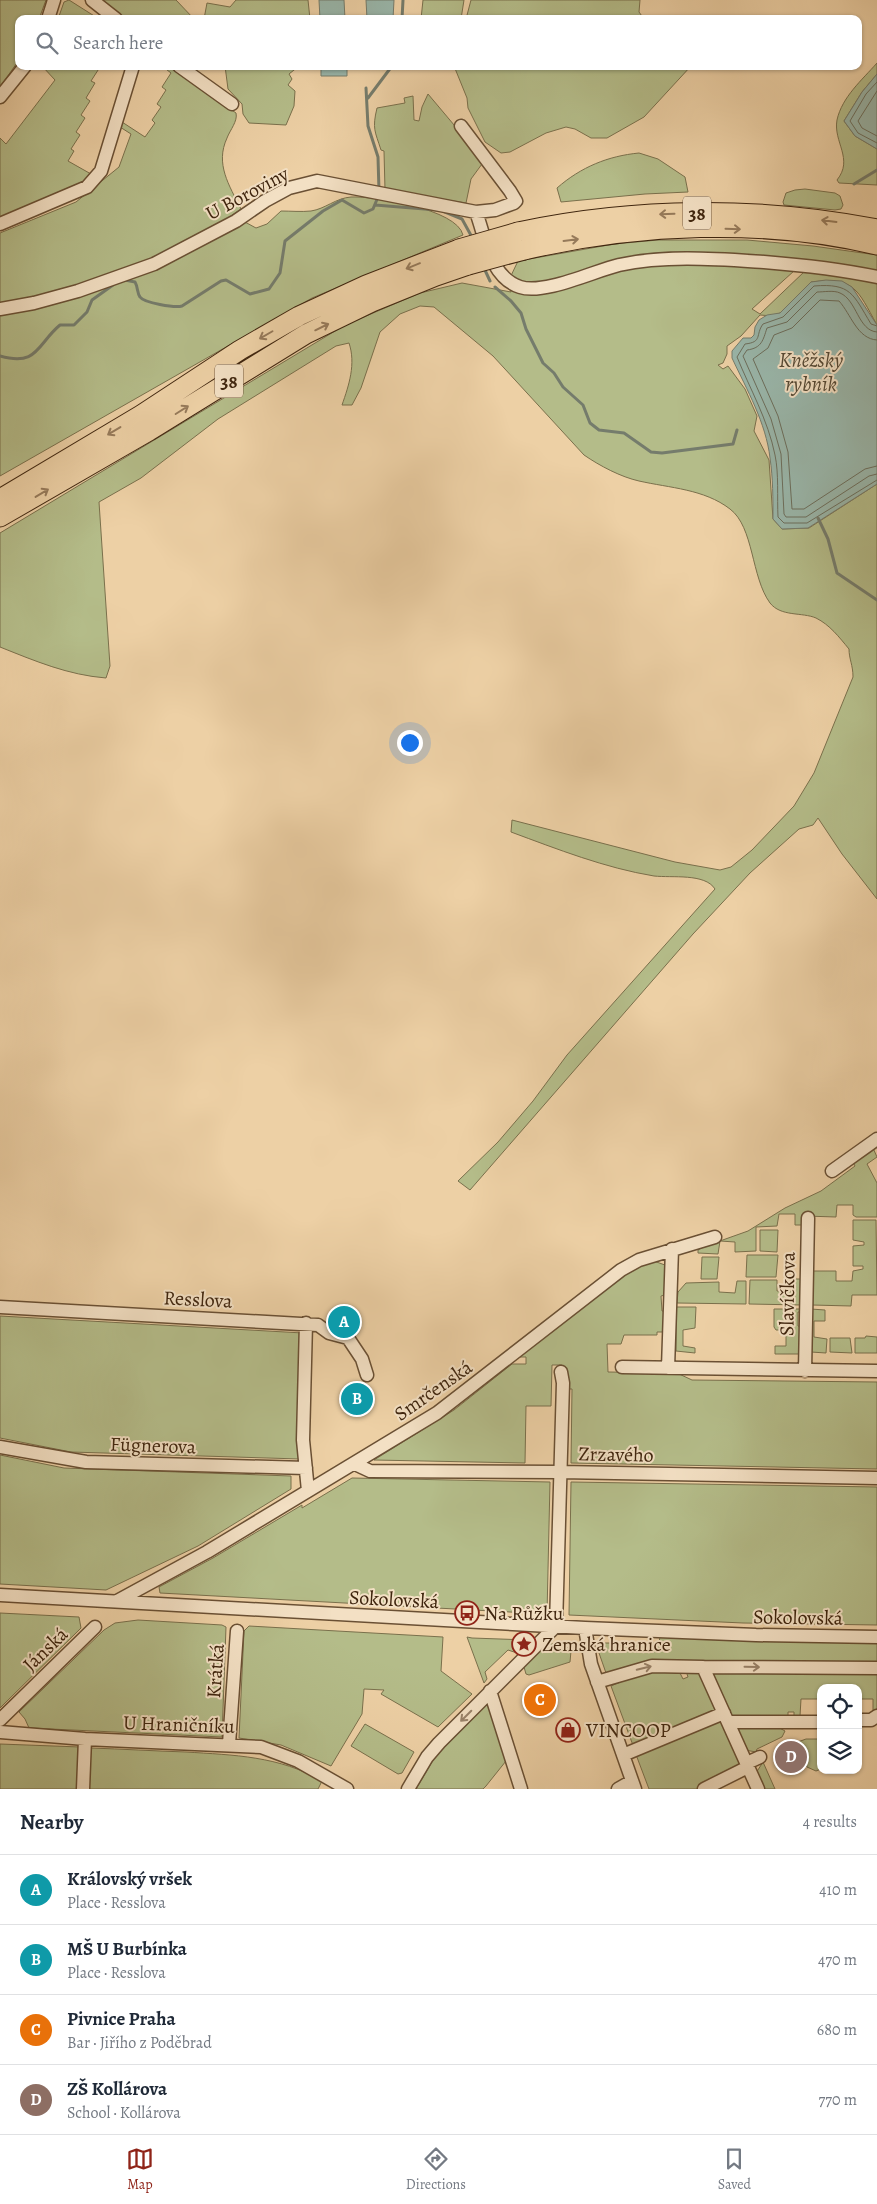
<!DOCTYPE html>
<html lang="en">
<head>
<meta charset="utf-8">
<style>
	:root { --surface:#fff; --page:#f2f2f3; --text:#1f2937; --muted:#747a83; --line:#e0e1e3; --accent:#8f2418 }
	body { margin:0; font-family:Alegreya,serif; background:var(--page); color:var(--text) }
	.controls { position:absolute; right:15px; bottom:15px; display:grid; overflow:hidden; border-radius:10px; box-shadow:0 1px 4px #0004 }
	.controls button { width:45px; height:45px; display:grid; place-items:center; padding:0; border:0; border-bottom:1px solid var(--line); background:var(--surface); color:var(--text); font:25px sans-serif }
	.you { position:absolute; left:409px; top:742px; width:18px; height:18px; margin:-12px; border:4px solid #fff; border-radius:50%; background:#1a73e8; box-shadow:0 0 0 8px #1a73e833 }
	.badge { display:grid; place-items:center; width:32px; height:32px; border-radius:50%; background:var(--accent); color:#fff; font-size:16px; font-weight:700 }
	.pin { position:absolute; translate:-50% -50%; border:2px solid #fff; box-shadow:0 1px 5px #0006 }
	.list { margin:0; padding:0; list-style:none }
	h2 { display:flex; justify-content:space-between; align-items:center; height:65px; margin:0; padding:0 20px; font-size:21px }
	h2 small { font-size:16px; font-weight:400; color:var(--muted) }
	.list li { display:grid; grid-template-columns:32px 1fr auto; gap:15px; align-items:center; box-sizing:border-box; height:70px; padding:0 20px; border-top:1px solid var(--line) }
	.list b { display:block; font-size:19px; white-space:nowrap }
	.list p { margin:0; font-size:16px; white-space:nowrap; color:var(--muted) }
	.list em { font-size:16px; font-style:normal; color:var(--muted) }
	.icon { flex:none; width:28px; height:28px; fill:none; stroke:currentColor; stroke-width:2; stroke-linecap:round; stroke-linejoin:round }
	.map { position:relative; flex:none; width:877px; height:1789px; overflow:hidden }
	.search { position:absolute; background:var(--surface); box-shadow:0 1px 4px #0004; left:15px; right:15px; top:15px; height:55px; display:flex; align-items:center; gap:12px; box-sizing:border-box; padding:0 18px; border-radius:10px; color:var(--muted); font-size:19px }
	.sheet { height:345px; background:var(--surface) }
	nav { display:flex; justify-content:space-around; align-items:center; box-sizing:border-box; height:70px; border-top:1px solid var(--line); background:var(--surface); font-size:14px; color:var(--muted) }
	nav a { display:grid; justify-items:center; gap:2px }
	nav .on { color:var(--accent) }
	.map>svg:first-child { display:block }
	.green { fill:#b4bc89; stroke:#7a704c }
	.water { fill:#99b6aa; stroke:#757c6c }
	.lines { fill:none; stroke-linecap:round; stroke-linejoin:round }
	.shore { stroke:#6c6e5c; stroke-width:1 }
	.stream { stroke:#757c6c; stroke-width:3 }
	.minor-casing { stroke:#6a5034; stroke-width:15 }
	.highway-casing { stroke:#3f250e; stroke-width:21 }
	.minor { stroke:#f3e0c4; stroke-width:12 }
	.highway { stroke:#edd0a5; stroke-width:19 }
	.highway-bridge-casing { stroke:#3f250e; stroke-width:21; stroke-linecap:butt }
	.highway-bridge { stroke:#edd0a5; stroke-width:19 }
	.oneway { stroke:#967a5a }
	.oneway2 { stroke:#998269 }
	.labels { text-anchor:middle; stroke-width:4; stroke-linejoin:round; paint-order:stroke }
	.shield { fill:#f3e0c4; stroke:#755d45; stroke-width:1 }
	.shield-label { font-size:19px; font-weight:bold; fill:#3f250e }
	.street-label { font-size:20px; fill:#3f250e; stroke:#f3e0c4 }
	.poi-label { font-size:20px; fill:#3f250e; stroke:#f3e0c4; text-anchor:start }
	.water-label { font-size:21px; font-style:italic; fill:#564935; stroke:#f3e0c4 }
</style>
</head>
<body>
<div class="map">
<svg width="877" height="1789" viewBox="0 0 877 1789">
	<rect width="100%" height="100%" fill="#edd0a5"/>
	<filter id="stains"><feTurbulence type="fractalNoise" baseFrequency=".004" numOctaves="4"/><feColorMatrix values="0 0 0 0 .2 0 0 0 0 .09 0 0 0 0 .02 0 0 0 .5 -.17"/></filter>
	<radialGradient id="worn" r=".72"><stop offset=".6" stop-color="#630" stop-opacity="0"/><stop offset="1" stop-color="#630" stop-opacity=".3"/></radialGradient>
	<path class="green" d="M0 0H46L39 19H19V60L0 87Z
		M69 0 99 19H58L64 2Z
		M101 0H176L194 19H127Z
		M236 0H308L310 19H204L207 3 230 7Z
		M423 0H464L461 19H421Z
		M471 0H640L639 12 644 19H466Z
		M877 63V74L862 92 844 121 855 136 877 149V185L839 183 837 180C854 159 833 142 837 120 842 97 862 80 877 63Z
		M42 66 100 67 91 81 95 83 86 98 90 101 81 115 85 118 76 132 80 135 71 149 74 151 68 161 91 174 81 184 0 218V138L6 144 55 80Z
		M162 66H171L236 113C238 121 230 130 227 138 215 164 229 185 241 209L232 215 256 228 267 224 281 211C290 211 302 212 311 211 325 209 336 198 351 197 374 196 457 209 463 235L312 298 0 476V233L76 202 119 167 131 134 120 127 122 122 145 137 155 123 152 120 161 107 157 104 166 90 162 87 171 73Z
		M225 66H299L289 74 292 79 288 85 295 91 294 106 286 125 249 123 243 114 242 104 228 89Z
		M454 66H691L644 117 607 138H591L575 129 566 127 546 133 510 152 501 153 485 142 468 108 467 98Z
		M428 94 465 138 482 164 471 179 466 203 385 190 384 151 381 150C375 131 372 129 377 108L405 103 404 98 413 96 414 120 419 121 422 107Z
		M639 153 658 159 685 177 688 192 645 194 561 202 557 188C581 167 608 156 639 153Z
		M805 189 835 193 840 196 843 205 841 209 835 210 784 205 783 202 786 193 795 190Z
		M658 240H747L813 246 877 255V273L805 261 752 309 760 314 805 271 877 281V325C857 289 855 277 811 282L780 313 773 316 760 315 741 336 727 346V354L723 363 718 365 723 369 728 366 745 389 757 416 754 431 769 460 773 519 782 529 809 528 877 484V899L842 854 818 818 813 825 799 829 750 873 693 934 470 1190 458 1181 498 1142 533 1101 567 1055 715 889C705 873 672 878 654 876 605 868 557 849 511 832L512 820 675 862 720 870 731 867 752 850 794 806 814 773 853 677C853 665 849 659 849 649 839 637 830 625 816 618 802 612 781 617 770 603 751 577 754 527 730 509 704 489 670 488 639 481 621 477 600 466 584 455L493 356 434 307 420 306 400 314 380 332 361 388 352 405H342C349 385 356 364 349 343L336 346 218 419 141 478 99 502 110 666 106 678C68 675 35 661 0 647V533L345 325 420 293 462 283 511 292 508 282 518 261 614 244Z
		M873 1148 877 1157 867 1164 877 1183V1217H856L853 1215V1205H837L836 1217 805 1216 804 1225H795V1214H779L777 1226 756 1227V1251L735 1252V1242L720 1241 718 1254 698 1253V1250L703 1247 748 1231 785 1208 821 1191 855 1166 853 1162Z
		M853 1220H876L877 1295H852L851 1306 812 1305V1271H836V1281H852L853 1271 863 1269V1266H853V1246L864 1245V1242L853 1240Z
		M760 1230H778L777 1252 760 1251Z
		M747 1255H778L776 1277H746Z
		M702 1257H719L717 1279H701Z
		M651 1260 665 1265V1295L661 1296 662 1311H664V1332H657V1335H624L621 1344H607L608 1372 677 1373 692 1380 877 1382V1469L571 1463 572 1389H566L562 1365H552L551 1406H526L525 1463 374 1460 454 1410 512 1364H526V1357H516L622 1274Z
		M796 1279H803L801 1305 749 1304 750 1280H777V1291H793L794 1281Z
		M737 1281H746V1304L677 1303 678 1292 686 1283 719 1282V1292L735 1293Z
		M676 1307H696L695 1328 683 1330V1346L695 1348V1353L676 1351Z
		M774 1309H803V1312H798V1326L803 1327 802 1352 798 1354H775V1346H786V1330H776L774 1327Z
		M811 1309 825 1310V1321H814V1337L827 1339 826 1353 811 1352Z
		M0 1316 303 1333 300 1459 71 1452 0 1438Z
		M866 1336 877 1337V1353H855V1338H865Z
		M830 1338H850L852 1353 830 1352Z
		M0 1455 64 1468 291 1476V1489L198 1546 106 1590 0 1584Z
		M352 1478 550 1482 547 1614 160 1593 159 1587 213 1558 302 1505V1508Z
		M571 1482 877 1487V1625L743 1623 569 1615Z
		M0 1613 79 1617 81 1628 0 1708Z
		M138 1620 222 1625 226 1627 222 1737 29 1728 25 1719 19 1712 104 1630 115 1623Z
		M249 1626 443 1637 441 1671 472 1694 438 1727 381 1694 384 1690 364 1689 362 1714 331 1766 281 1745 239 1738 244 1631Z
		M660 1636 877 1641V1666L606 1673 599 1653 603 1643H659Z
		M467 1637 472 1638 528 1640 526 1648 520 1654 508 1650 485 1672 487 1679 484 1683Z
		M562 1642 571 1651 570 1662 529 1675 526 1674 524 1667C533 1655 546 1642 562 1642Z
		M693 1670 702 1675 717 1710 634 1748 611 1686 646 1671 680 1673 683 1679 688 1677 686 1671Z
		M877 1670V1708L873 1713V1699H858V1688H821V1699H801L800 1716 794 1720V1712H788V1720L732 1717 712 1671Z
		M488 1703 506 1761 486 1786 483 1789H416L435 1757Z
		M719 1718 742 1763 700 1789H649L635 1752Z
		M365 1724 414 1752 402 1773 398 1774 351 1746Z
		M776 1726 785 1731 782 1737 757 1749 756 1752 745 1750 737 1730 739 1727Z
		M806 1739H821V1769L816 1771 807 1767 795 1743Z
		M0 1744 80 1747 77 1789H0Z
		M91 1748C122 1749 154 1751 186 1752 233 1755 280 1756 322 1781L318 1789H89Z
		M763 1762 775 1789H763L756 1773Z"/>
	<path class="water" d="M319 0H344L345 19H320Z
		M366 0H394L393 19H367Z
		M321 66H347V76H321Z
		M877 74V149L855 136 844 121 862 92Z
		M826 280 842 281 852 287 877 325V484L808 528 782 529 773 519C773 499 773 478 770 458 766 423 747 390 732 358V351L743 338H751L754 335 755 327 759 320 767 315 780 313 811 282Z"/>
	<g class="lines">
		<path class="shore" d="M877 82 866 94 850 121 858 133 877 143
			M877 91 858 121 862 128 877 136
			M877 326 871 324C853 294 851 283 814 286L783 317 763 324C755 335 763 342 745 344L737 357C750 389 768 420 775 455 779 474 777 497 778 517L784 523H807L877 480
			M877 332C858 331 857 300 840 293 834 290 824 292 817 292L787 322 767 328C763 340 762 348 747 350L743 356 771 419 781 454 784 514 786 517H806L869 476 877 474
			M877 340C857 339 851 314 839 301L820 300 792 328 774 335 768 348 753 359 778 416 788 452 792 509H804L865 469 877 466"/>
		<path class="stream" d="M402 19 403 0
			M366 88 368 126 378 157 379 191
			M368 98 392 66
			M854 184 877 170
			M375 205 437 210
			M445 212 462 219 473 239
			M484 268 490 281
			M125 280 135 282C138 287 137 293 140 297 144 303 175 308 182 306L221 281 226 280 250 294 269 289 280 273 285 241 323 211 342 200 364 213 373 209 378 197
			M495 287 511 301 521 313 526 329 543 363 554 373 563 387 583 405 590 423 599 430 624 433 651 452 662 453 733 444 737 430
			M0 356C38 367 37 344 60 325H74L87 312 92 300 113 285
			M818 518 828 539 837 573 877 600"/>
		<g class="minor-casing">
			<path id="minor" d="M92 0 116 19
				M48 19 54 0
				M179 66 232 104
				M0 97 25 66
				M476 212C486 239 490 277 520 287 544 295 594 271 619 265 666 255 716 259 764 262 802 265 839 269 877 277
				M0 224 87 187 101 171 133 66
				M0 309 34 303 78 291 154 264 236 221 265 201 289 188 317 181 476 212 495 210 514 203 516 201 510 191 461 126
				M832 1171 877 1139
				M0 1307 318 1325 329 1333 348 1338 362 1359 367 1375
				M306 1323 303 1440 308 1491
				M622 1367 877 1371
				M668 1368 672 1249
				M805 1371 808 1218
				M0 1447 86 1462 306 1468
				M355 1464 370 1471 561 1472 877 1478
				M0 1595 585 1628 756 1635 877 1637
				M117 1601 207 1552 437 1413 621 1270 639 1260 715 1237
				M585 1628 591 1664 635 1789
				M703 1667 877 1668
				M597 1682 652 1666 703 1667 758 1789
				M490 1691 521 1789
				M0 1720 95 1627
				M858 1720H871L877 1716
				M728 1722H821
				M0 1732 85 1739 261 1747 298 1761 347 1789
				M229 1744 237 1631
				M623 1755 724 1713
				M747 1763 760 1757
				M83 1789 85 1739
				M408 1789 427 1757 439 1743 556 1626 563 1383 561 1372
				M618 1789 632 1781
				M704 1789 748 1767"/>
		</g>
		<g class="highway-casing">
			<path id="highway" d="M518 232C635 207 759 206 877 229
				M524 250C637 224 763 218 877 245
				M0 499 141 415 240 350 299 316 366 285 459 249
				M0 517 149 431 306 334 372 302 436 276 468 265"/>
		</g>
		<use href="#minor" class="minor"/>
		<use href="#highway" class="highway"/>
		<g class="highway-bridge-casing">
			<path id="highway-bridge" d="M459 249 518 232
				M468 265 524 250"/>
		</g>
		<use href="#highway-bridge" class="highway-bridge"/>
	</g>
	<defs><path id="oneway-shaft" d="M-6 0H5M1.5-3L5.5 0L1.5 3" fill="none" stroke-width="1.6" stroke-linecap="round" stroke-linejoin="round" transform="scale(1.25)"/></defs>
	<g class="oneway">
		<use href="#oneway-shaft" transform="translate(667 214) rotate(178)"/>
		<use href="#oneway-shaft" transform="translate(829 221) rotate(-173)"/>
		<use href="#oneway-shaft" transform="translate(733 229) rotate(2)"/>
		<use href="#oneway-shaft" transform="translate(571 240) rotate(-7)"/>
		<use href="#oneway-shaft" transform="translate(413 266) rotate(158)"/>
		<use href="#oneway-shaft" transform="translate(322 327) rotate(-26)"/>
		<use href="#oneway-shaft" transform="translate(266 335) rotate(150)"/>
		<use href="#oneway-shaft" transform="translate(182 410) rotate(-32)"/>
		<use href="#oneway-shaft" transform="translate(114 431) rotate(149)"/>
		<use href="#oneway-shaft" transform="translate(42 493) rotate(-31)"/>
	</g>
	<g class="oneway2">
		<use href="#oneway-shaft" transform="translate(752 1667) rotate(1)"/>
		<use href="#oneway-shaft" transform="translate(644 1668) rotate(-14)"/>
		<use href="#oneway-shaft" transform="translate(466 1716) rotate(135)"/>
	</g>
	<defs>
		<g id="bus-ring" transform="scale(1.25)"><circle r="9.5" fill="#f3e0c4" stroke="#8f2418" stroke-width="1.5"/><path d="M-5-6H5V4H4V6H2V4H-2V6H-4V4H-5ZM-3.5-4V0h7V-4ZM-3.5 1.2v1.5H-2V1.2ZM2 1.2v1.5H3.5V1.2Z" fill="#8f2418"/></g>
		<g id="sight-ring" transform="scale(1.25)"><circle r="9.5" fill="#f3e0c4" stroke="#8f2418" stroke-width="1.5"/><path d="M0-6L1.8-2.2L6-1.7L2.9 1.2L3.7 5.4L0 3.3L-3.7 5.4L-2.9 1.2L-6-1.7L-1.8-2.2Z" fill="#8f2418"/></g>
		<g id="shop-ring" transform="scale(1.25)"><circle r="9.5" fill="#f3e0c4" stroke="#8f2418" stroke-width="1.5"/><path d="M-5-2.5h2.3a2.7 3.5 0 0 1 5.4 0H5L5.5 6h-11ZM-1.5-2.5h3a1.5 2.3 0 0 0-3 0Z" fill="#8f2418"/></g>
	</defs>
	<g fill-rule="evenodd">
		<use href="#bus-ring" x="467" y="1613"/>
		<use href="#sight-ring" x="524" y="1644"/>
		<use href="#shop-ring" x="568" y="1730"/>
	</g>
	<g class="labels">
		<g class="shield">
			<rect x="683" y="196.5" width="28" height="33" rx="4"/>
			<rect x="215" y="364.5" width="28" height="33" rx="4"/>
		</g>
		<g class="shield-label">
			<text x="697" y="220">38</text>
			<text x="229" y="388">38</text>
		</g>
		<g class="street-label">
			<text transform="translate(247 193) rotate(-28)" y="7">U Boroviny</text>
			<text transform="translate(787 1294) rotate(-89)" y="7">Slavíčkova</text>
			<text transform="translate(198 1299) rotate(3)" y="7">Resslova</text>
			<text transform="translate(433 1390) rotate(-35)" y="7">Smrčenská</text>
			<text transform="translate(153 1445) rotate(2)" y="7">Fügnerova</text>
			<text transform="translate(616 1454) rotate(1)" y="7">Zrzavého</text>
			<text transform="translate(394 1599) rotate(3)" y="7">Sokolovská</text>
			<text transform="translate(798 1617) rotate(1)" y="7">Sokolovská</text>
			<text transform="translate(45 1649) rotate(-44)" y="7">Jánská</text>
			<text transform="translate(215 1671) rotate(-86)" y="7">Krátká</text>
			<text transform="translate(179 1724) rotate(2)" y="7">U Hraničníku</text>
		</g>
		<g class="poi-label">
			<text x="484" y="1620">Na Růžku</text>
			<text x="542" y="1651">Zemská hranice</text>
			<text x="586" y="1737">VINCOOP</text>
		</g>
		<g class="water-label">
			<text x="811" y="367">Kněžský<tspan x="811" dy="24">rybník</tspan></text>
		</g>
	</g>
	<rect width="100%" height="100%" filter="url(#stains)"/>
	<rect width="100%" height="100%" fill="url(#worn)"/>
</svg>
<div class="controls">
<button><svg class="icon" aria-label="locate" viewBox="0 0 24 24"><circle cx="12" cy="12" r="6"/><path d="M12 2v4M12 18v4M2 12h4M18 12h4"/></svg></button>
<button><svg class="icon" aria-label="layers" viewBox="0 0 24 24"><path d="M12 4l9 5-9 5-9-5zM3 14l9 5 9-5"/></svg></button>
</div>
<div class="you"></div>
<div class="pin badge" style="left:344px;top:1322px;background:#0f9aa8">A</div>
<div class="pin badge" style="left:357px;top:1399px;background:#0f9aa8">B</div>
<div class="pin badge" style="left:540px;top:1700px;background:#e8710a">C</div>
<div class="pin badge" style="left:791px;top:1757px;background:#8d6e63">D</div>
<div class="search"><svg class="icon" aria-label="search" viewBox="0 0 24 24"><circle cx="10" cy="10" r="6"/><path d="M15 15l6 6"/></svg>Search here</div>
</div>
<section class="sheet">
<h2>Nearby<small>4 results</small></h2>
<ul class="list">
<li><span class="badge" style="background:#0f9aa8">A</span><div><b>Královský vršek</b><p>Place · Resslova</p></div><em>410 m</em></li>
<li><span class="badge" style="background:#0f9aa8">B</span><div><b>MŠ U Burbínka</b><p>Place · Resslova</p></div><em>470 m</em></li>
<li><span class="badge" style="background:#e8710a">C</span><div><b>Pivnice Praha</b><p>Bar · Jiřího z Poděbrad</p></div><em>680 m</em></li>
<li><span class="badge" style="background:#8d6e63">D</span><div><b>ZŠ Kollárova</b><p>School · Kollárova</p></div><em>770 m</em></li>
</ul>
</section>
<nav>
<a class="on"><svg class="icon" aria-label="map" viewBox="0 0 24 24"><path d="M3 6l6-2 6 2 6-2v14l-6 2-6-2-6 2zM9 4v14M15 6v14"/></svg>Map</a>
<a><svg class="icon" aria-label="directions" viewBox="0 0 24 24"><path d="M12 3l9 9-9 9-9-9zM9 14v-3h6M13 9l2 2-2 2"/></svg>Directions</a>
<a><svg class="icon" aria-label="saved" viewBox="0 0 24 24"><path d="M7 4h10v16l-5-4-5 4z"/></svg>Saved</a>
</nav>
</body>
</html>
